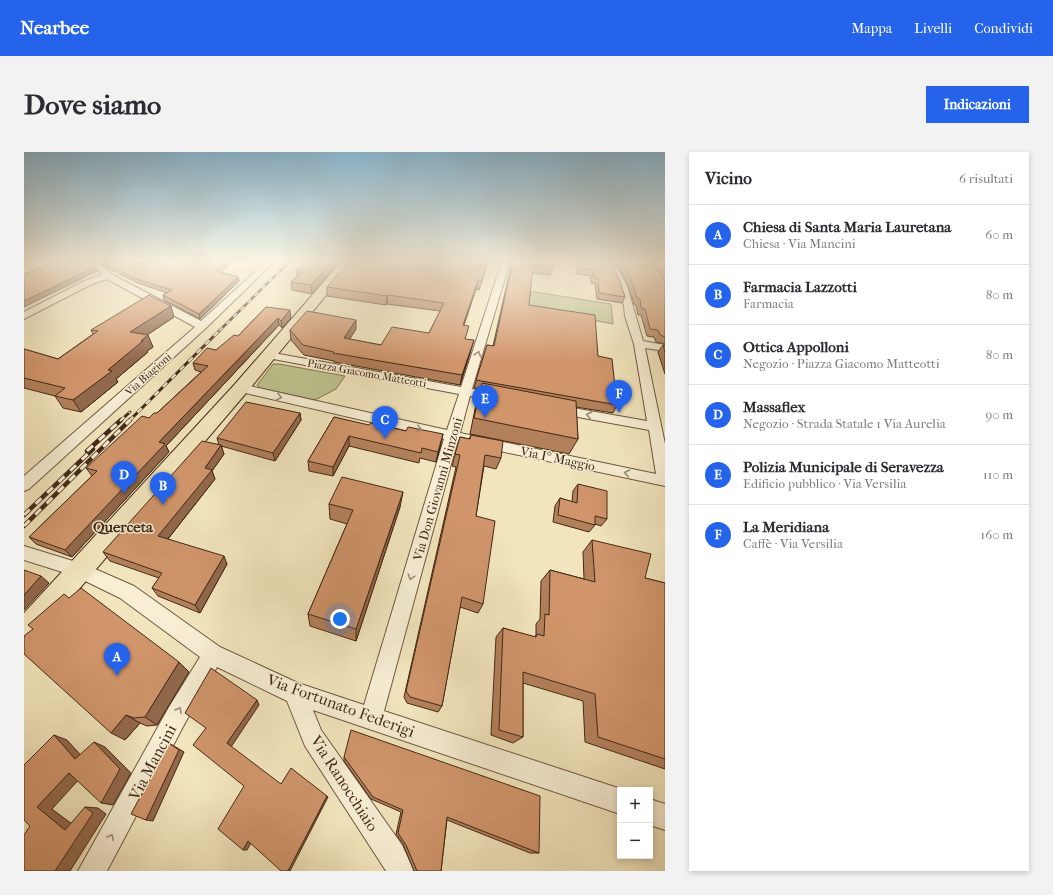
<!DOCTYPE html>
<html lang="it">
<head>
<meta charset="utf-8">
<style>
	:root { --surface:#fff; --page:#f2f2f3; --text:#2b2b33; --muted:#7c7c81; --line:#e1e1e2; --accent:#2563eb }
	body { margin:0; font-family:"IM FELL French Canon",serif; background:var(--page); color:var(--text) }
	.controls { position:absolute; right:12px; bottom:12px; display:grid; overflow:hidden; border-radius:0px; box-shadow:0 2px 6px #0003 }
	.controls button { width:36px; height:36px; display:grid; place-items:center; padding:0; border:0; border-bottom:1px solid var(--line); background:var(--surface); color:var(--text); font:20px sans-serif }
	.you { position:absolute; left:316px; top:467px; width:14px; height:14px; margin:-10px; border:3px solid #fff; border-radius:50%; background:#1a73e8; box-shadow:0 0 0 6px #1a73e833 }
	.badge { display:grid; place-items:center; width:26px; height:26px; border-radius:50%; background:var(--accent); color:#fff; font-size:13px; font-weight:700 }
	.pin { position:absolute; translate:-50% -33px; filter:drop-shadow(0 1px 2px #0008) }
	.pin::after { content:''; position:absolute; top:21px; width:14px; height:12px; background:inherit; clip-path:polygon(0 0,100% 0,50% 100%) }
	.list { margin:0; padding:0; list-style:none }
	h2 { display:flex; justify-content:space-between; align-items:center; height:52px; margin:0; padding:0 16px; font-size:17px }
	h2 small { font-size:13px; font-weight:400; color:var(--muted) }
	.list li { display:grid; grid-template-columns:26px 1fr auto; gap:12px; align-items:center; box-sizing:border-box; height:60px; padding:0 16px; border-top:1px solid var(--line) }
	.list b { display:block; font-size:15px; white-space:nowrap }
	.list p { margin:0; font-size:13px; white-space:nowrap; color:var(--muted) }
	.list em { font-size:13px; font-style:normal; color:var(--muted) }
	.map { position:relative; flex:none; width:641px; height:719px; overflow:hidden; border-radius:0px }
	header { display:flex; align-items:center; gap:24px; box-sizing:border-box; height:56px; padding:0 20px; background:var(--accent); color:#fff }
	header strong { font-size:19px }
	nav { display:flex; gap:22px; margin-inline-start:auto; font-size:14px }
	.intro { display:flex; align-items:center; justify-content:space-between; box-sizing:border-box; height:96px; padding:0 24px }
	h1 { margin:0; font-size:28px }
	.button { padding:10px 18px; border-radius:0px; background:var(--accent); color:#fff; font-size:14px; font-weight:700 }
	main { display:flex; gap:24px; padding:0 24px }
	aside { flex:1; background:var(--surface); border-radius:0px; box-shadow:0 2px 6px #0003 }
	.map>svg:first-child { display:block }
	.green { fill:#bec38e; stroke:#807652 }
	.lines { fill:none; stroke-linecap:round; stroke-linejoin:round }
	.minor-casing { stroke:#6e5840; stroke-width:2 }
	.primary-casing { stroke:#422916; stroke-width:2 }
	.minor { fill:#f7eed4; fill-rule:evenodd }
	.primary { fill:#f2e5bd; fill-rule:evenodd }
	.rail-far2-casing { stroke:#422916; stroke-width:2.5 }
	.rail-far1-casing { stroke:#422916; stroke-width:3 }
	.rail-casing { stroke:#422916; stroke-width:4.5 }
	.rail-far2 { stroke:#f7eed4; stroke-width:1.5; stroke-dasharray:5; stroke-linecap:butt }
	.rail-far1 { stroke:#f7eed4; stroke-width:2; stroke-dasharray:6; stroke-linecap:butt }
	.rail { stroke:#f7eed4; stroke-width:3; stroke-dasharray:8; stroke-linecap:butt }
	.wall { fill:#b3805c; stroke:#422916 }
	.shaded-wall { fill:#92684b; stroke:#422916 }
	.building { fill:#d0956b; stroke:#422916 }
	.oneway { stroke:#9c8c75 }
	.labels { text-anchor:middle; stroke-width:3; stroke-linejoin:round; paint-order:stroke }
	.far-street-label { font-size:11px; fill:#422916; stroke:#f7eed4 }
	.street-label { font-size:13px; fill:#422916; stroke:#f7eed4 }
	.quarter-label { font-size:15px; font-weight:bold; fill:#422916; stroke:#f7eed4 }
	.near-street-label { font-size:16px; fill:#422916; stroke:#f7eed4 }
</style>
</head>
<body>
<header>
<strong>Nearbee</strong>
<nav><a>Mappa</a><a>Livelli</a><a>Condividi</a></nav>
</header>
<div class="intro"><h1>Dove siamo</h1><a class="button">Indicazioni</a></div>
<main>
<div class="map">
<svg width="641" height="719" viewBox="0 0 641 719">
	<rect width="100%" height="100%" fill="#f2e5bd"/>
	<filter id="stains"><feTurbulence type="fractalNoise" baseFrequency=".005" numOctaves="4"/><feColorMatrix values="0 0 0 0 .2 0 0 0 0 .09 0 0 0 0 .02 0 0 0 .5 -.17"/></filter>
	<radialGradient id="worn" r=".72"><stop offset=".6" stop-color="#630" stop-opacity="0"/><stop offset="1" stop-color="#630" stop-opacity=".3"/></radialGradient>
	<path class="green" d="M486 136 587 152 589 172 482 151Z
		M249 212H255L321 224 312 237 291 248 236 236 233 233Z"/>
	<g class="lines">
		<g class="minor-casing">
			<path id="minor" d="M65 109H73L87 122 177 169 243 109H251L182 176 5 337 0 339V324L171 175 83 127 66 133 0 167V160L60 129 78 123Z
				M478 109H486L448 237 480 243 482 246 480 249 476 250 446 244 436 281 632 322 625 278 532 261 527 260 526 257 527 254 532 253 623 269 610 192 601 164 600 154 595 134 582 109H590L603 134 619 189 641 193V199L621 196 641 292V334L433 290 360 559 600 638H596V662L289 558 297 578 378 693 390 719H362L281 594 263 549 193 515 161 571 83 719H54L145 555 176 505 96 446 51 424 0 408V394L62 413 110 434 196 495 274 531 340 553 420 287 217 240 213 239 211 236 213 233 217 232 423 278 435 242 244 206 238 203 244 200 437 235Z
				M626 647 641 652V678L626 673Z"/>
		</g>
		<g class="primary-casing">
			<path id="primary" d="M318 109H330L223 240 10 490 0 494V461L211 232Z"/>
		</g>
		<use href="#minor" class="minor"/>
		<use href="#primary" class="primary"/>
		<g class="rail-far2-casing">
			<path id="rail-far2" d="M195 179 266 109"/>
		</g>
		<g class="rail-far1-casing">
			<path id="rail-far1" d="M96 269 106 260
				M105 269 196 178"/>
		</g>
		<g class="rail-casing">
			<path id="rail" d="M63 299 97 268
				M0 363 69 297
				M0 374 106 268"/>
		</g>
		<use href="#rail-far2" class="rail-far2"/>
		<use href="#rail-far1" class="rail-far1"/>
		<use href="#rail" class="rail"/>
	</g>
	<path class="wall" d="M74 109H198L204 114 196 120 214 125 215 129 176 167 140 148 139 143 143 141 114 131 82 115Z
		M316 109 288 142 268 138 267 130 273 124 272 118Z
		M464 109 455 138 452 137 440 173 441 187 447 198 436 233 310 210V209L280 203 267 188 266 178 332 177 325 187 357 193 405 181 416 159 363 152 362 153 303 144V135Z
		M488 109H529L528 117 526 123 508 121 505 153 574 204 593 253 589 261 552 255 554 287 545 302 446 282 453 247 456 237 450 236 463 193 469 194Z
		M553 109H587L601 145 598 151 573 147 571 132 567 131V124L553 122Z
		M591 109H641V125L638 124 641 129V192L632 190 630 185 623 184 617 163H614L612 153 610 152 604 133Z
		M242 155 267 166 258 176 255 173 142 294 145 300 48 405 12 392 5 385 68 324 62 316 125 266 133 261 177 220 171 218 169 211 192 198 214 184Z
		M150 165 123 183 129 195 123 199 124 200 92 227 94 230 57 260 39 256 31 244 0 236V197L34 207 69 182 67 178Z
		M639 193H641V222L634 200Z
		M276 261 277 268 251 309 197 294 200 302 188 319 191 327 144 387 203 412 176 461 134 444 128 436 135 426 86 409 79 400 195 293 193 286Z
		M310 265 417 292 412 310 396 306 395 311 325 294 309 324 285 319 284 309Z
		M447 283 477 306 472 317 460 314 452 364 459 452 454 461 436 455 418 554 414 560 383 551 380 545 432 315 428 314 436 285 445 287Z
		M554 332 583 367 577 374 571 372V373L565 380 529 370 531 354 536 346 548 350 549 339Z
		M305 352 376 355 332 489 286 474 284 462 323 372 306 367Z
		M568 388 621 426 641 431V617L561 590 559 549 499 531V585L489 591 467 583 472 485 479 476 510 485 512 483V472L516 467 517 429 526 418 560 427 559 400Z
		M45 446 165 520 133 573 123 574 116 571 101 588Z
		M320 605 515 701H506L423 668 417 719H390L379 692 372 682 377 660 347 647 320 609Z"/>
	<path class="shaded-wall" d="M203 109 204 114 192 124 191 119Z
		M309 109H316L288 142 287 133Z
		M71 115 73 119 0 155V149Z
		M214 125 215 129 176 167 175 162Z
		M454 128 452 137 437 182 439 173Z
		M364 143 363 152 362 153 363 144Z
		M147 154 150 165 111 191 106 180Z
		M266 158 267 166 258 176 257 169Z
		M254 166 255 173 142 294 145 300 48 405 41 398 135 290Z
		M332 168V177L320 196V186Z
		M124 183 129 195 123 199 124 200 92 227 94 230 57 260 49 248Z
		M450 188 447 198 436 233 438 223Z
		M276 261 277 268 251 309 249 301Z
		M419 282 417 292 412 310 414 300Z
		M325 284V294L309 324V315Z
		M197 293 200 302 188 319 191 327 139 393 134 384Z
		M379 340 376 355 332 489V477Z
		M200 404 203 412 176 461 171 453Z
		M17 424 25 431 0 458V443Z
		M155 510 165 520 133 573 121 565Z
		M233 548 235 553 207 595 203 591Z
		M102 563 116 571 101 588 87 581Z
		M30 583 43 588 64 611 51 607Z
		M70 590 81 595 107 621 89 653 77 651Z
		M145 591 160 600 129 669 122 668Z
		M45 621 58 624 28 657 56 678H41L13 655Z
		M303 644 304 645 266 719H264Z
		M61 655 74 656 82 662 46 719H31Z
		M224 689H228L223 698H219Z"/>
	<path class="building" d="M31 109H65L71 115 0 149V122Z
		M78 109H203L191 119 214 125 175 162 139 143 148 138 112 127 80 111Z
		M281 109H309L287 133 267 130 279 119 272 118Z
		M325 109H463L458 129 454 128 439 173 445 174 441 187 450 188 438 223 309 201 310 200 279 193 266 178 283 159 332 168 320 186 357 193 368 175 405 181 420 151 364 143 363 144 303 135Z
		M489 109H529L528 117 509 114 505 153 571 163 574 204 588 207 593 253 452 228 463 193 470 194Z
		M555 109H587L596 129 601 145 575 141 574 126 570 125 569 118 555 116Z
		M597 109H641V118H633L641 129V185L636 183 634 178 626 177 621 157 617 156 616 147 613 146 607 127Z
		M125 143 147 154 106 180 124 183 117 189H119L84 218 88 219 49 248 31 244 41 236 0 226V197L34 207 74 179 67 178Z
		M242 155 266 158 257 169 254 166 135 290 141 292 41 398 5 385 73 319 62 316 118 264 125 266 130 261H133L184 214 169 211 183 196 192 198 210 183 214 184Z
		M639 193H641V201Z
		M458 231 552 249 554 287 450 266Z
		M222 250 276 261 249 301 193 286Z
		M310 265 345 273 347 271 382 279 384 275 419 282 414 300 398 296 397 301 325 284 309 315 284 309Z
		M447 283 479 289 477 306 461 303 452 364 471 369 459 452 438 445 418 554 386 545 382 539 436 303 431 302 436 285 446 287Z
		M178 289 197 293 181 316 188 318 134 384 200 404 171 453 128 436 138 421 79 400Z
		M318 325 379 340 332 477 284 462 329 358 305 352Z
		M554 332 583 339V367L571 364V373L534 363 536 346 553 351Z
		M568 388 627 402 621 426 641 431V607L574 585 571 542 499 520V585L475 578 479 476 512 485 513 482 520 484 521 462 525 463 526 418 571 430Z
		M0 418 17 424 0 443Z
		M57 436 155 510 121 565 110 566 102 563 87 581 0 502V484L9 477 4 473 40 442 45 446Z
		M187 516 233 548 203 591 257 632 267 616 303 644 264 719H257L224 689 219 698 194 677 220 634 169 593 182 576 161 561Z
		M327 578 516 644 515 701 423 665 417 719H393L382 693 374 681 379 658 349 645 320 605Z
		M30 583 51 607 70 590 96 617 77 651 45 621 13 655 41 678 61 655 69 661 31 719H0V683L6 674 0 668V613Z
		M145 591 155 598 122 668 107 662Z"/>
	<defs><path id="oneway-chevron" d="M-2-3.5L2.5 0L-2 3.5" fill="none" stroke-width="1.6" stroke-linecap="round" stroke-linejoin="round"/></defs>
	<g class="oneway">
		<use href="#oneway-chevron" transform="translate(454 202) rotate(-73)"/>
		<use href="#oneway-chevron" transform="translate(255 245) rotate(13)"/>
		<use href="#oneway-chevron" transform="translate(565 263) rotate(-169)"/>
		<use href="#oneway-chevron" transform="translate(395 277) rotate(13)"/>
		<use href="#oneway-chevron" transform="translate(603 321) rotate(-168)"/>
		<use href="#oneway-chevron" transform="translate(387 425) rotate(106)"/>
		<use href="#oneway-chevron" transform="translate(155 558) rotate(-59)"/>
		<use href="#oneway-chevron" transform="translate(87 685) rotate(-61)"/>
	</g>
	<linearGradient id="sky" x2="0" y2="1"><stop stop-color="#89b8d3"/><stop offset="0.52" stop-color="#f9f3e1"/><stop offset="1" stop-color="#f9f3e1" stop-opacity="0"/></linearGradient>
	<rect width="641" height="209" fill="url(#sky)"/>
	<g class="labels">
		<g class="far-street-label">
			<text transform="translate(343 221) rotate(10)" y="4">Piazza Giacomo Matteotti</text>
			<text transform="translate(124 222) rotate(-42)" y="4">Via Biagioni</text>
		</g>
		<g class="street-label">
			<text transform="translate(534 306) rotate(12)" y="5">Via I° Maggio</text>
			<text transform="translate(413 337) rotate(-74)" y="5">Via Don Giovanni Minzoni</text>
		</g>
		<g class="quarter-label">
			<text x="99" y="380">Querceta</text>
		</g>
		<g class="near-street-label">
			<text transform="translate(317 553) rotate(20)" y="6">Via Fortunato Federigi</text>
			<text transform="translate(128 610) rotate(-62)" y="6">Via Mancini</text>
			<text transform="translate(321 631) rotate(57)" y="6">Via Ranocchiaio</text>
		</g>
	</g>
	<rect width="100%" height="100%" filter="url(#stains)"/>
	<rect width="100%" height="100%" fill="url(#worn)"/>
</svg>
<div class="controls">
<button>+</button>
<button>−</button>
</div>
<div class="you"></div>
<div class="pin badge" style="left:93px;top:524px">A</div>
<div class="pin badge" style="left:139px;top:353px">B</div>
<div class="pin badge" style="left:361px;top:287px">C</div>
<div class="pin badge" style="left:100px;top:342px">D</div>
<div class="pin badge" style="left:461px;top:266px">E</div>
<div class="pin badge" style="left:595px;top:261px">F</div>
</div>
<aside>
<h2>Vicino<small>6 risultati</small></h2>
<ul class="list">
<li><span class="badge">A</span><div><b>Chiesa di Santa Maria Lauretana</b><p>Chiesa · Via Mancini</p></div><em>60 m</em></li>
<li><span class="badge">B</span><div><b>Farmacia Lazzotti</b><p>Farmacia</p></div><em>80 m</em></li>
<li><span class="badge">C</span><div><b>Ottica Appolloni</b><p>Negozio · Piazza Giacomo Matteotti</p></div><em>80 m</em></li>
<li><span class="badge">D</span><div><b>Massaflex</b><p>Negozio · Strada Statale 1 Via Aurelia</p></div><em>90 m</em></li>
<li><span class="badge">E</span><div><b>Polizia Municipale di Seravezza</b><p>Edificio pubblico · Via Versilia</p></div><em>110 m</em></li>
<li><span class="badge">F</span><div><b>La Meridiana</b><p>Caffè · Via Versilia</p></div><em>160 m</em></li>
</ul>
</aside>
</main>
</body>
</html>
